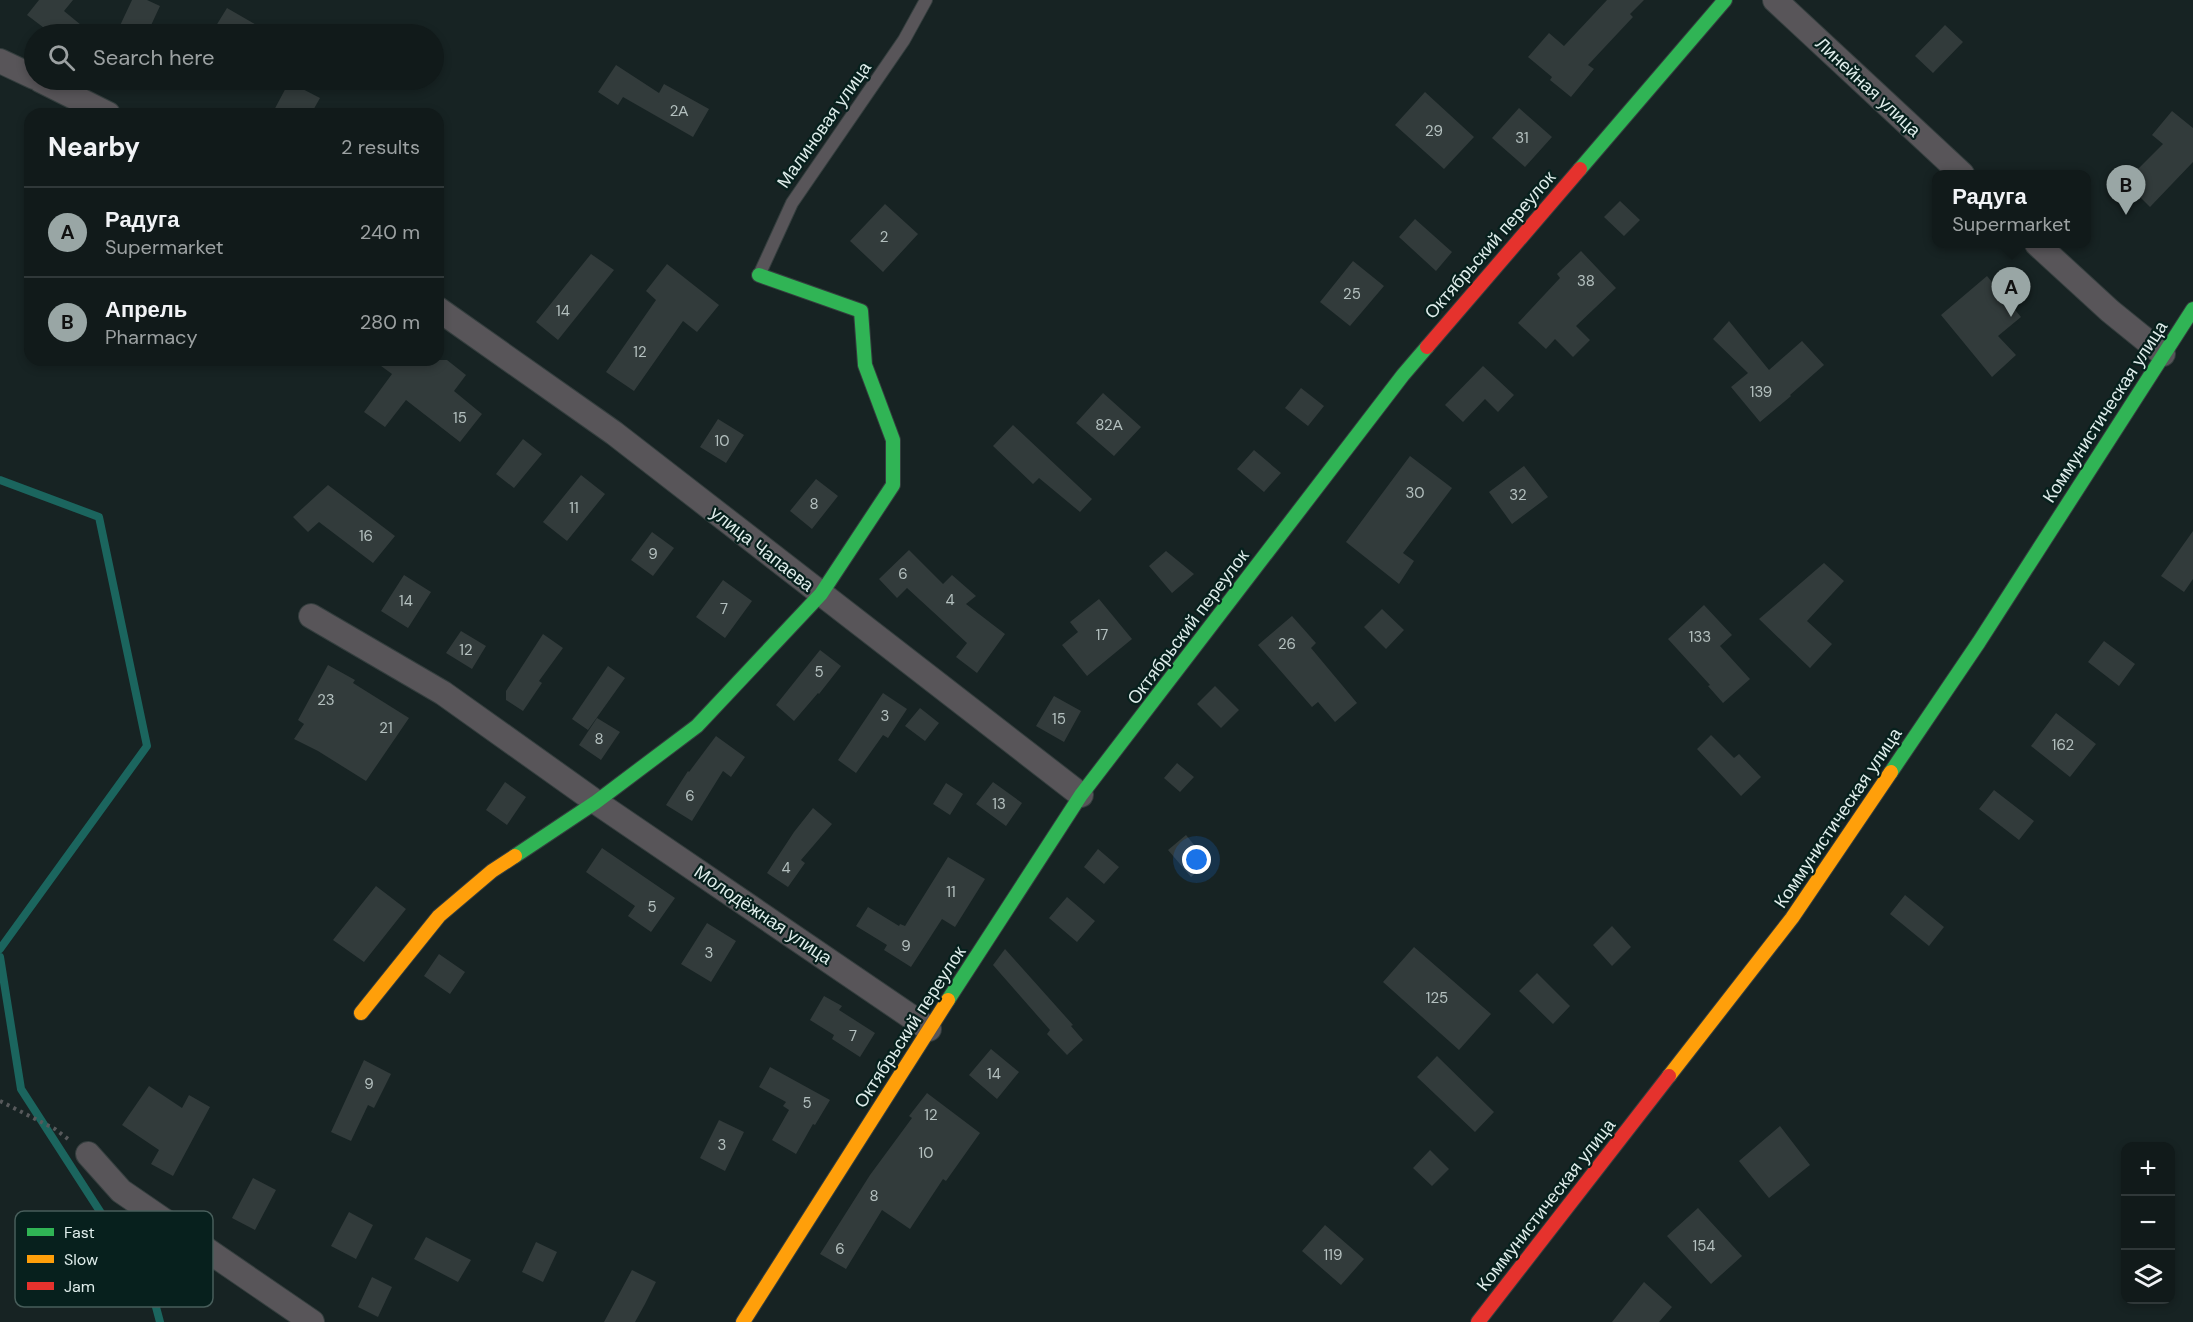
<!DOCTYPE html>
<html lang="en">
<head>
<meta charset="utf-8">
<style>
	:root { --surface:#111a1a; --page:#1a2323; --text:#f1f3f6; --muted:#9ca1a2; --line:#303839; --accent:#99a6a5 }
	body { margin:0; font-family:"DM Sans",sans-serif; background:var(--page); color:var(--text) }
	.controls { position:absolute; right:18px; bottom:18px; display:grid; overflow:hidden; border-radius:12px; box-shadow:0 3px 9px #0003 }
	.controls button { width:54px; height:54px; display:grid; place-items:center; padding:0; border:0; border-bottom:2px solid var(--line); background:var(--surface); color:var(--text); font:30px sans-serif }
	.you { position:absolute; left:1197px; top:860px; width:21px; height:21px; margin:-15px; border:4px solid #fff; border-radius:50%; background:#1a73e8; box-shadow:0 0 0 9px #1a73e833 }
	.badge { display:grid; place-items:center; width:39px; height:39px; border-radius:50%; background:var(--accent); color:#111; font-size:20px; font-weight:700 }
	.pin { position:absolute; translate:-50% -50px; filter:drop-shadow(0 2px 3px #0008) }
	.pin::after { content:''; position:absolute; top:32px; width:21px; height:18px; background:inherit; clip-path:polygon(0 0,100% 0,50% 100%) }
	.popup { position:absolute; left:1932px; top:170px; width:159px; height:78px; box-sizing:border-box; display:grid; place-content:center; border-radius:12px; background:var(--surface); filter:drop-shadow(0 2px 4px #0005); font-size:20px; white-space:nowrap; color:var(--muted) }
	.popup b { font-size:22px; color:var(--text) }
	.popup::after { content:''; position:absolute; left:50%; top:100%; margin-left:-12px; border:12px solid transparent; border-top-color:var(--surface) }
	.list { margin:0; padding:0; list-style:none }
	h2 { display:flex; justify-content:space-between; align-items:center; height:78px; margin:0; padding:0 24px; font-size:26px }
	h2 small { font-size:20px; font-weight:400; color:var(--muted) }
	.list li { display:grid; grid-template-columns:39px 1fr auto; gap:18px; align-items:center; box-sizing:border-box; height:90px; padding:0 24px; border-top:2px solid var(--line) }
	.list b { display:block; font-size:22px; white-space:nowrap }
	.list p { margin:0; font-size:20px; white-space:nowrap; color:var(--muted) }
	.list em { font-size:20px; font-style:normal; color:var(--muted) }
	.icon { flex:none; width:33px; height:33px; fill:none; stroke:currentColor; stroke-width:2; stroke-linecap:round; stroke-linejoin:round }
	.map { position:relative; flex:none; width:2193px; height:1322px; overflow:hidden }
	.search { position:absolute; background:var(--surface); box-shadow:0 3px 9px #0003; left:24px; top:24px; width:420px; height:66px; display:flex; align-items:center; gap:15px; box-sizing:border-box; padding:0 21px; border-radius:33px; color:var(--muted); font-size:22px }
	.panel { position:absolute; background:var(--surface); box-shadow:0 3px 9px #0003; left:24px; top:108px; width:420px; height:258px; border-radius:18px }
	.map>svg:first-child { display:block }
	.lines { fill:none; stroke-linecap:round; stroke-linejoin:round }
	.stream { stroke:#1b655e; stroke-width:8 }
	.building { fill:#323b3b }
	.lane-casing { stroke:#343e3e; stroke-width:14 }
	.street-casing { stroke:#343e3e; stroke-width:26 }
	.fast-casing { stroke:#343e3e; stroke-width:16 }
	.slow-casing { stroke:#343e3e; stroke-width:16 }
	.jam-casing { stroke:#343e3e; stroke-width:16 }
	.path { stroke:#57595b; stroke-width:4; stroke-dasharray:3 4.5; stroke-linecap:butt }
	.lane { stroke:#585559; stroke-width:12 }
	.street { stroke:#585559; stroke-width:24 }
	.fast { stroke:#30b455; stroke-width:14 }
	.slow { stroke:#ff9f0a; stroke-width:14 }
	.jam { stroke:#e5322d; stroke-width:14 }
	.labels { text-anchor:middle; stroke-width:4.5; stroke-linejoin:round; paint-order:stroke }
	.number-label { font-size:15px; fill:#b4c0bf }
	.street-label { font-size:18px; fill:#dfedeb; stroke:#07201d }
	.key { fill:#07201d; stroke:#485e5b; stroke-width:1.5 }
	.key-label { font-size:16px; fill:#dfedeb }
</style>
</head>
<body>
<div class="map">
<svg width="2193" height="1322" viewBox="0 0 2193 1322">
	<rect width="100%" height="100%" fill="#172323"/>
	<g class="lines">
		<path class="stream" d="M0 480 99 517 147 746 0 949
			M0 957 21 1089 152 1292 160 1322"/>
	</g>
	<path class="building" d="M39 0H73L64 11 92 34H52L27 15Z
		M132 0H147L160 6 147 34H116Z
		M1607 0H1644L1630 14 1633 17 1588 65 1594 69 1571 97 1550 80 1552 77 1528 57 1549 33 1564 46Z
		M227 8 272 34H211Z
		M1945 25 1963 42 1933 73 1915 56Z
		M616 65 659 93 664 84 709 109 693 137 623 97 618 105 598 92Z
		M289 82 320 98 311 114H272Z
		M1425 92 1474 137 1444 169 1395 125Z
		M1519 108 1552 137 1525 167 1492 138Z
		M2172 111 2193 128V162L2150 207 2125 182 2163 144 2152 135Z
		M1620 201 1640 220 1624 236 1604 217Z
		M885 204 918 234 883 272 850 241Z
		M1415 219 1452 252 1436 271 1399 237Z
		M1581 251 1616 288 1576 326 1590 340 1573 357 1555 339 1546 349 1518 323 1560 278 1557 274Z
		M591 254 614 270 558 340 536 322Z
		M1353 261 1384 286 1350 326 1320 302Z
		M667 264 719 305 697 332 683 321 634 391 606 372 656 300 646 291Z
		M1987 276 2021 317 1998 336 2016 355 1992 377 1941 315Z
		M1729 321 1769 370 1802 341 1824 365 1790 395 1791 396 1760 422 1731 387 1748 373 1713 339Z
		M373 360H447L466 375 454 391 482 414 460 442 406 400 385 427 364 412 392 374Z
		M1483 366 1514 395 1498 412 1485 399 1463 422 1445 405Z
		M1301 388 1324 406 1308 426 1285 408Z
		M1103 393 1141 427 1114 456 1076 423Z
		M718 419 744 435 726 463 700 447Z
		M1013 425 1092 499 1080 512 1039 478 1033 484 993 446Z
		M523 439 542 454 514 488 496 474Z
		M1254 450 1281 473 1264 492 1237 469Z
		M1410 456 1452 488 1403 553 1414 561 1399 584 1346 542Z
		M1524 466 1548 497 1512 524 1489 492Z
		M581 475 605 494 567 541 543 522Z
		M816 479 838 496 812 529 790 511Z
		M328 485 395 536 373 563 319 522 308 532 293 517Z
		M2193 531V579L2184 592 2161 576Z
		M652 532 674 548 653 576 631 560Z
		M909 550 943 584 952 575 976 596 966 604 1005 634 977 673 956 657 967 643 907 588 897 598 879 579Z
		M1166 551 1194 574 1172 593 1149 566Z
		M1824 563 1844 581 1807 621 1832 644 1810 668 1759 619Z
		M404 575 431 592 408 628 381 611Z
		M723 580 752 601 725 638 696 617Z
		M1099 599 1132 639 1087 676 1062 645 1078 632 1070 622Z
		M1704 605 1732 635 1720 646 1750 679 1723 703 1708 686 1710 685 1668 639Z
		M1382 609 1404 630 1386 649 1364 627Z
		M1292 616 1316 643 1311 648 1357 703 1335 722 1318 702 1312 707 1258 645Z
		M461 631 486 646 472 669 446 653Z
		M543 634 563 648 539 681 542 683 523 711 506 700V691Z
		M2104 641 2135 664 2119 686 2088 662Z
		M820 650 841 666 819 694 818 693 794 721 776 705Z
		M328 665 355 680 353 683 409 718 366 781 318 751 294 739 304 724 298 720Z
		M608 666 625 678 588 730 572 719Z
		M1215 686 1239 710 1221 728 1197 704Z
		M883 693 907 709 888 738 883 735 856 773 838 760Z
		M1054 696 1081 711 1064 742 1036 726Z
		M920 708 939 723 925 741 905 726Z
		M2056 713 2096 744 2070 777 2031 746Z
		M597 718 620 732 601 760 579 745Z
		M1711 735 1734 758 1739 754 1761 777 1741 796 1697 749Z
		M716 736 745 757 731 777 723 771 692 821 666 805 688 771 689 772Z
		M1177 763 1194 777 1180 792 1164 778Z
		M505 782 526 797 507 825 486 810Z
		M993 782 1022 803 1006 826 976 804Z
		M946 783 963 794 950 815 933 804Z
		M1994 790 2034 821 2019 840 1979 809Z
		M813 808 832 824 801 860 805 863 788 887 767 873 794 832Z
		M1186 835 1208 862 1191 877 1168 850Z
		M602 848 675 898 651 932 628 916 635 906 586 872Z
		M1098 849 1119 867 1104 884 1084 867Z
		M948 857 985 879 955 927 942 919 911 967 884 950 887 945 856 926 868 907 899 926 900 924 905 926Z
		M376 886 406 909 364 962 333 940Z
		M1905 895 1944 927 1929 946 1890 914Z
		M1067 897 1095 921 1077 942 1049 918Z
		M707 923 736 941 711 982 681 964Z
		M1612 926 1631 947 1612 966 1593 945Z
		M1414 947 1491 1014 1459 1050 1383 982Z
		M1005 949 1073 1025 1071 1026 1083 1040 1067 1055 1047 1034 1050 1030 993 965Z
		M439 954 465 972 450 994 424 976Z
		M1537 973 1570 1006 1553 1024 1519 991Z
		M824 996 842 1006 839 1010 875 1033 860 1057 832 1039 834 1035 810 1020Z
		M991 1049 1019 1072 997 1099 969 1075Z
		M1437 1056 1494 1112 1475 1132 1417 1077Z
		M364 1060 391 1074 374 1108 368 1105 351 1141 331 1132Z
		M770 1067 830 1100 815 1125 813 1124 796 1154 772 1140 789 1110 783 1106 786 1102 759 1087Z
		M149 1086 182 1108 189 1095 210 1107 173 1176 151 1164 159 1150 122 1125Z
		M927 1093 980 1133 946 1181 943 1179 910 1229 882 1210 846 1269 820 1254 870 1175 912 1118 909 1116Z
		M719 1120 744 1132 725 1171 700 1158Z
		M1780 1126 1810 1165 1769 1198 1739 1161Z
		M1430 1150 1449 1169 1432 1186 1413 1168Z
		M253 1178 276 1190 255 1230 232 1218Z
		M1698 1208 1742 1256 1711 1284 1667 1236Z
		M349 1212 373 1225 356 1259 331 1246Z
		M1325 1225 1364 1259 1341 1285 1302 1251Z
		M426 1237 471 1260 458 1282 414 1259Z
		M536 1242 557 1252 543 1282 522 1272Z
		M632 1270 656 1282 645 1304 635 1322H604Z
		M372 1277 392 1287 378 1317 358 1307Z
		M1644 1282 1672 1307 1659 1322H1612Z"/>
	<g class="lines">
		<g class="lane-casing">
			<path id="lane" d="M760 273 792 203 904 40 926 0"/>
		</g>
		<g class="street-casing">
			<path id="street" d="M1775 0 1962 174
				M0 61 34 77
				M40 80 108 114
				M2037 244 2110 311 2163 354
				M438 309 614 433 1081 795
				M311 616 443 693 596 802 929 1029
				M88 1154 121 1191 312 1322"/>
		</g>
		<g class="fast-casing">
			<path id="fast" d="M1580 169 1725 0
				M1891 772 1979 642 2193 309
				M515 856 596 802 697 726 821 594 893 485V440L865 365 861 311 759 275
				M948 1000 1081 795 1403 375 1427 347"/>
		</g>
		<g class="slow-casing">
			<path id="slow" d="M361 1013 439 916 492 871 515 856
				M1669 1076 1792 918 1891 772
				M743 1322 948 1000"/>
		</g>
		<g class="jam-casing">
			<path id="jam" d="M1427 347 1580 169
				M1478 1322 1669 1076"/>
		</g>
		<path class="path" d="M0 1101 55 1129 68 1139"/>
		<use href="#lane" class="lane"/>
		<use href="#street" class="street"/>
		<use href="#fast" class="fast"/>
		<use href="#slow" class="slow"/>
		<use href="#jam" class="jam"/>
	</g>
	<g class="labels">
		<g class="number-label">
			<text x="679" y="116">2А</text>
			<text x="1434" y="136">29</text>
			<text x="1522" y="143">31</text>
			<text x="884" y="242">2</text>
			<text x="1586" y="286">38</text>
			<text x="1352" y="299">25</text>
			<text x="563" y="316">14</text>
			<text x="640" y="357">12</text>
			<text x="1761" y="397">139</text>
			<text x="460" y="423">15</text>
			<text x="1109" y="430">82А</text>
			<text x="722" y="446">10</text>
			<text x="1415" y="498">30</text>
			<text x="1518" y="500">32</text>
			<text x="814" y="509">8</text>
			<text x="574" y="513">11</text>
			<text x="366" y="541">16</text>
			<text x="653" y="559">9</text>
			<text x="903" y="579">6</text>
			<text x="950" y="605">4</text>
			<text x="406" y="606">14</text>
			<text x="724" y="614">7</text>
			<text x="1102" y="640">17</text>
			<text x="1700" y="642">133</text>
			<text x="1287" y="649">26</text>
			<text x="466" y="655">12</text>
			<text x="819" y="677">5</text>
			<text x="326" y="705">23</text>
			<text x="885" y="721">3</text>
			<text x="1059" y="724">15</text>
			<text x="386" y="733">21</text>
			<text x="599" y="744">8</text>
			<text x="2063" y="750">162</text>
			<text x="690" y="801">6</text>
			<text x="999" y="809">13</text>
			<text x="786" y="873">4</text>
			<text x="951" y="897">11</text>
			<text x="652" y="912">5</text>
			<text x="906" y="951">9</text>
			<text x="709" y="958">3</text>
			<text x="1437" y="1003">125</text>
			<text x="853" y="1041">7</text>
			<text x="994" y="1079">14</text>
			<text x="369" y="1089">9</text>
			<text x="807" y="1108">5</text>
			<text x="931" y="1120">12</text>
			<text x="722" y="1150">3</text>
			<text x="926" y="1158">10</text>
			<text x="874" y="1201">8</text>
			<text x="1704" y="1251">154</text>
			<text x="840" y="1254">6</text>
			<text x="1333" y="1260">119</text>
		</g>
		<g class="street-label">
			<text transform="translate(1868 87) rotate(43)" y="6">Линейная улица</text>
			<text transform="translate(824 125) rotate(-55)" y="6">Малиновая улица</text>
			<text transform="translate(1490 245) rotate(-49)" y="6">Октябрьский переулок</text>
			<text transform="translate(2105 412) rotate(-57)" y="6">Коммунистическая улица</text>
			<text transform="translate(762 549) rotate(38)" y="6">улица Чапаева</text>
			<text transform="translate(1188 627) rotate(-53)" y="6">Октябрьский переулок</text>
			<text transform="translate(1838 818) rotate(-56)" y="6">Коммунистическая улица</text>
			<text transform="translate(763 915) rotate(34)" y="6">Молодёжная улица</text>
			<text transform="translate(910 1027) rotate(-57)" y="6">Октябрьский переулок</text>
			<text transform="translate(1546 1205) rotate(-52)" y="6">Коммунистическая улица</text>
		</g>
	</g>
	<rect x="15" y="1211" width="198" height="96" rx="9" class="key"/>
	<rect x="27" y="1228" width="27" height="8" fill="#30b455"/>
	<rect x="27" y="1255" width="27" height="8" fill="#ff9f0a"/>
	<rect x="27" y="1282" width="27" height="8" fill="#e5322d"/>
	<g class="key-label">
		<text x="64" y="1238">Fast</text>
		<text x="64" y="1265">Slow</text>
		<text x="64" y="1292">Jam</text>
	</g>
</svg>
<div class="controls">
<button>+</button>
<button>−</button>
<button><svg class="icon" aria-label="layers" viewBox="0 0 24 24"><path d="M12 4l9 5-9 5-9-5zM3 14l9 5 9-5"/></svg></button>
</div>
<div class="you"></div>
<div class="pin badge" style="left:2011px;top:317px">A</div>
<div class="popup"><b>Радуга</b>Supermarket</div>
<div class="pin badge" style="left:2126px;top:215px">B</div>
<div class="search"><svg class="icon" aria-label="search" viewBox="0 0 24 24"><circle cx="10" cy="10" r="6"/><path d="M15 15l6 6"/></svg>Search here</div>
<section class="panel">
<h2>Nearby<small>2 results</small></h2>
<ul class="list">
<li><span class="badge">A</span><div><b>Радуга</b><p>Supermarket</p></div><em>240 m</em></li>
<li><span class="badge">B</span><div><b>Апрель</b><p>Pharmacy</p></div><em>280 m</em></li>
</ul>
</section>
</div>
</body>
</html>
